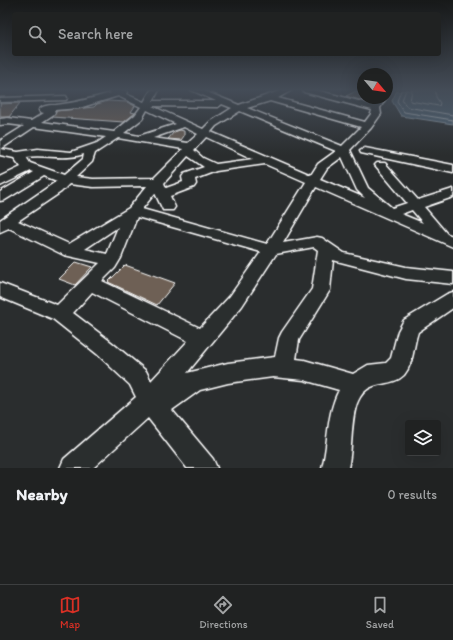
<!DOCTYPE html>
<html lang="en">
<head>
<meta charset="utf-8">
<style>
	:root { --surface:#202222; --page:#282a2a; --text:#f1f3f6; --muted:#a2a4a5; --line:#3d3f40; --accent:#d93025 }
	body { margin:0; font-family:Itim,sans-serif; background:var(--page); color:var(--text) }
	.controls { position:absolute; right:12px; bottom:12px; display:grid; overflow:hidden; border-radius:4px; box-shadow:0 4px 16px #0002 }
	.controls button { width:36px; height:36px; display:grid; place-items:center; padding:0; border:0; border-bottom:1px solid var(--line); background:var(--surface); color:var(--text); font:20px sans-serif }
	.compass { position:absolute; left:357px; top:68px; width:36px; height:36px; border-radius:50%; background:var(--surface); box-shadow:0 4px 16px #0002; rotate:119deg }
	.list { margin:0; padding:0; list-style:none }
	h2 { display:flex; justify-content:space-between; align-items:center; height:52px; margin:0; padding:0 16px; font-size:17px }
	h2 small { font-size:13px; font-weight:400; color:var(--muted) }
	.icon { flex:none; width:22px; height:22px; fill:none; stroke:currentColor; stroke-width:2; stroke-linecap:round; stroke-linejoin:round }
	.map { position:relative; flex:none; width:453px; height:468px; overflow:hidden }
	.search { position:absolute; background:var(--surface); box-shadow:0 4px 16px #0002; left:12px; right:12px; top:12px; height:44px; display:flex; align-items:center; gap:10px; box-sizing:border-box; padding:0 14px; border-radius:4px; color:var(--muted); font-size:15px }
	.sheet { height:116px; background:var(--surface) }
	nav { display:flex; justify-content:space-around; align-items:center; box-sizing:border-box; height:56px; border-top:1px solid var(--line); background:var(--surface); font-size:11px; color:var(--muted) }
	nav a { display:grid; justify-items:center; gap:2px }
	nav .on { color:var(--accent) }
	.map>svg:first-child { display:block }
	.water { fill:#4f6373; stroke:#95a1ab }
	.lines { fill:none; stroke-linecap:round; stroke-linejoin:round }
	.shore { stroke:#b9c1c7; stroke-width:1 }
	.building { fill:#6e6155; stroke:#fff }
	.minor-casing { stroke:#fff; stroke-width:3 }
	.minor { fill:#2a2d2e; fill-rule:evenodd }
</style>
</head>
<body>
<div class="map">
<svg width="453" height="468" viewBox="0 0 453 468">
	<rect width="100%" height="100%" fill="#2a2d2e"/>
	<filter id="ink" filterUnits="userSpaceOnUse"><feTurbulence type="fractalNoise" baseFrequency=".025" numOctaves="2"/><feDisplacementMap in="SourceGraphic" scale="8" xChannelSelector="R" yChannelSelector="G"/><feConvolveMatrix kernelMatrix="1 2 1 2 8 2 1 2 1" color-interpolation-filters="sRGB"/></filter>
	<g filter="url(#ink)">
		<path class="water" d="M405 90H449L453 95V124L401 116 392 101 396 92Z"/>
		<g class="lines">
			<path class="shore" d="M401 90 397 101 404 112 453 120
				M406 90 402 100 407 107 453 115
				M412 90 410 101 439 106 440 103 436 97 435 90"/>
		</g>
		<path class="building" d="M358 90H363V101L346 96Z
			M108 101 127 102 135 106 131 112 135 113 124 122 52 117 56 111 94 107 97 104Z
			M0 103V104L20 103 9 117H0Z
			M180 130 184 131V136L181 140 168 139 174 132Z
			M76 262 92 267 75 285 59 279Z
			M125 265 175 283 157 305 108 282Z"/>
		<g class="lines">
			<g class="minor-casing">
				<path id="minor" d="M107 90H126L127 92 126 94 144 102 151 90H159L153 101H216L191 90H202L239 105 282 90H292L278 98 365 122 371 114 372 110 304 92 303 90H316L374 105 378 98H386L380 108 381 114 371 128 350 150 368 188 392 208 407 203 375 165 377 163H385L418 200 453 189V197L424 207 447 234 453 236V247L316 187 283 243 317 237 322 238 344 253 406 267 453 272V284L406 279 333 260 330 290 299 340 296 359 304 360 353 374 368 365 386 363 391 358 398 331 404 320 447 294 453 292V308L418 332C413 346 414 363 404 375 390 389 369 377 358 401 350 418 353 448 348 468H322C329 442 326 415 339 390L304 380 273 377 228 383 200 390 172 410 213 459 217 468H187L148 418 93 468H60L64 459 136 397 130 385 97 354 53 319 0 297V283L57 305 100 263 64 255 9 228 0 232V220L57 181 44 176 5 200 0 201V192L34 172 31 171 0 186V177L21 167 14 158 0 155V141L24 126 8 124 0 125V119L8 118 31 121 44 113 40 112 39 110C43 105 50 105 56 105 75 103 92 98 111 93ZM118 96 141 107 135 115 114 132 42 122 54 114 55 112 54 110 79 108ZM270 101 361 127 342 146 247 108ZM222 104 232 108 210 122 203 129 152 106 218 107ZM147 110 176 124 139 136 124 133 142 119ZM240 111 336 151 318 164 311 175 211 132 216 126ZM34 127 106 137 97 143 71 152 38 149 18 152 1 149ZM184 127 198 134 188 143 153 138ZM206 137 253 159 216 164 203 158 194 150ZM118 138 183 149 154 178 93 179 76 177 92 162 95 153ZM84 154 83 159 64 175 30 163 26 157C45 154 65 161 84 154ZM188 156 204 167 184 174 182 177 183 182 166 188 164 183ZM342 157 357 190 365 198 320 179 327 168ZM265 164 306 182 267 244 142 209 155 193 163 210H173L175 207 170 196 194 187 196 184 195 179 216 171ZM69 184 93 187 147 186 129 208 69 244 18 221 61 192ZM412 210 423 223 401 214ZM137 217 261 252 230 296 200 328 102 281 115 268 121 258ZM118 227 107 254 85 249ZM314 247 318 250 312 289 282 332 279 338 275 357 228 363 187 373 242 306 276 254ZM92 292 188 341 151 381 146 371 111 342 73 313Z
					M63 96H66L67 98 66 100 0 102V98Z
					M365 148 453 165V173L361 153 360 151Z"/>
			</g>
			<use href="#minor" class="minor"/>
		</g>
	</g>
	<linearGradient id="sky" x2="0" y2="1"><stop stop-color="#171919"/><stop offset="0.58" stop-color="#444c57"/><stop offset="1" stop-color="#444c57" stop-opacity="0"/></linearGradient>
	<rect width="453" height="155" fill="url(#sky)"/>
</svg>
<div class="controls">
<button><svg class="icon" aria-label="layers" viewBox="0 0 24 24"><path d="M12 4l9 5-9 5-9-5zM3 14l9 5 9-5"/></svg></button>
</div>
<svg class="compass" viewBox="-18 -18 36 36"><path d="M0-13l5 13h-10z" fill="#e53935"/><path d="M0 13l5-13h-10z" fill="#a2a4a5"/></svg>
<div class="search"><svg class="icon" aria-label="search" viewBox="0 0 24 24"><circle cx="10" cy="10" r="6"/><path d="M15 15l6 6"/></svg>Search here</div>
</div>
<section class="sheet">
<h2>Nearby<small>0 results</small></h2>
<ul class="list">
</ul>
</section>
<nav>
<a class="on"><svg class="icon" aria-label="map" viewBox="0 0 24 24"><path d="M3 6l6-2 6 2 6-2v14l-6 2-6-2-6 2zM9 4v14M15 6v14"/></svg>Map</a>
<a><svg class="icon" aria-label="directions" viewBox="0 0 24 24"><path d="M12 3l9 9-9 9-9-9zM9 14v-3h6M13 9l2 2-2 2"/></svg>Directions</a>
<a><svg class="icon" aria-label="saved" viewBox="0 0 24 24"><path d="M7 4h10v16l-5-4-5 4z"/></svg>Saved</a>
</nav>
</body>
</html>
